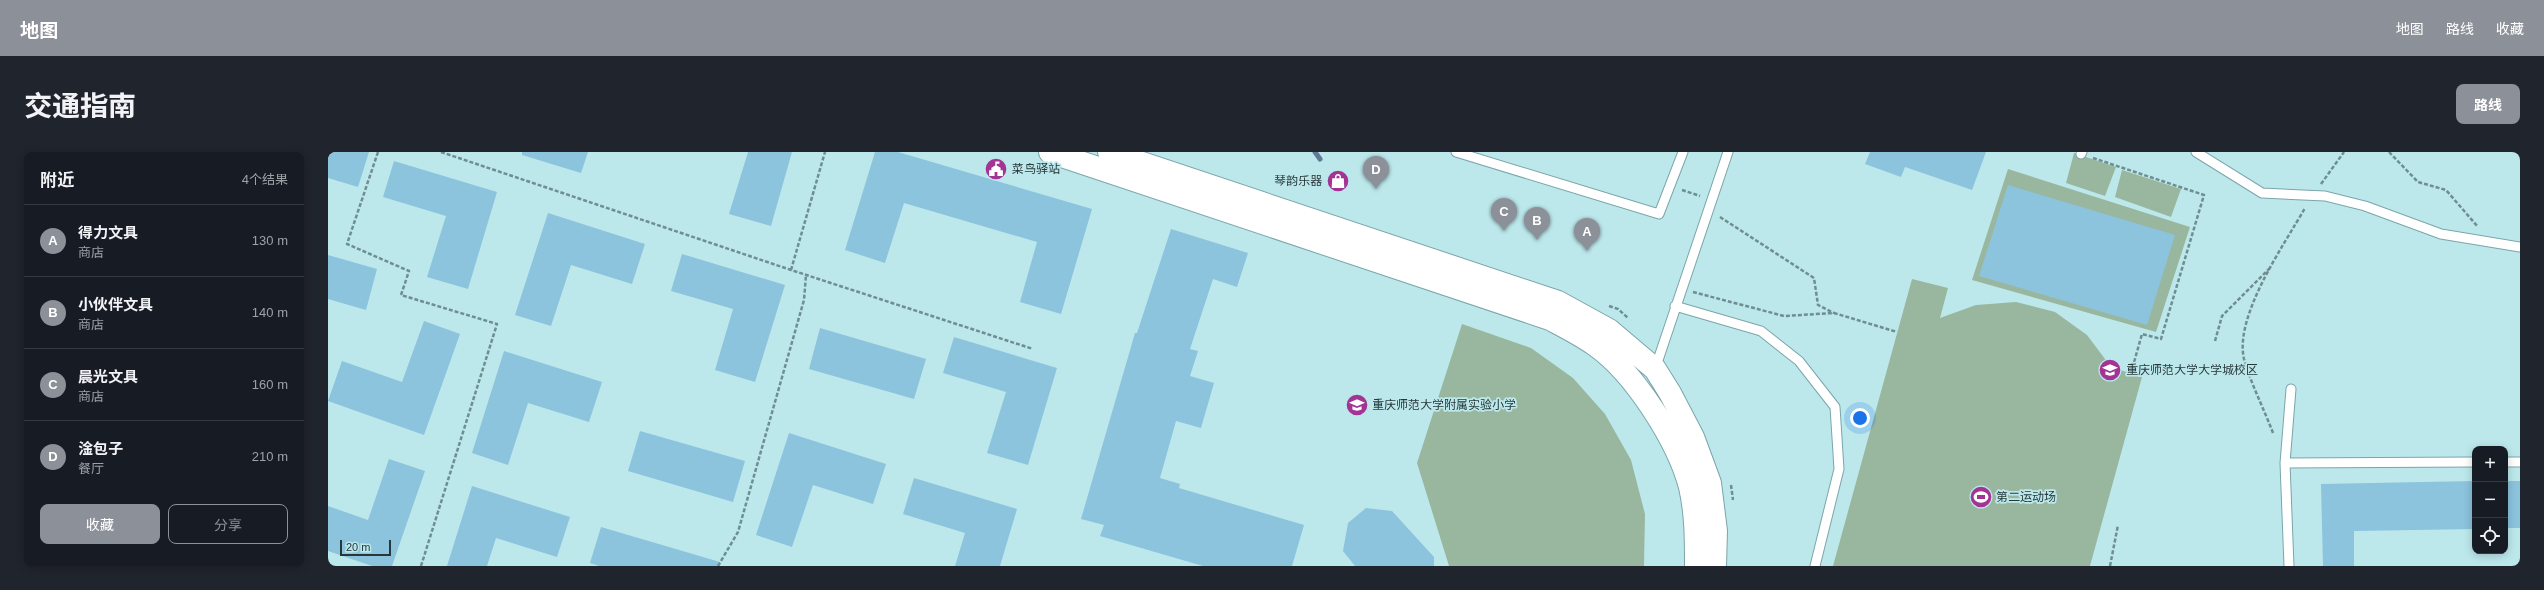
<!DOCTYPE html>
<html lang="zh">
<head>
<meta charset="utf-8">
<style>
	:root { --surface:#171b24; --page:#20242c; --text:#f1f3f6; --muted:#9ea1a6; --line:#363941; --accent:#8c9099 }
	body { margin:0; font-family:Helvetica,"Noto Sans SC",sans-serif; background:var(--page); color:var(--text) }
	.controls { position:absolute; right:12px; bottom:12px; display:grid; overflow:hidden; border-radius:8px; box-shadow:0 2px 10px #0003 }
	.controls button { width:36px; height:36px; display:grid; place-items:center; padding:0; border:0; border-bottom:1px solid var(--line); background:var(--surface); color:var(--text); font:20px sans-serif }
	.scale { position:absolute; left:12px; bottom:10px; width:51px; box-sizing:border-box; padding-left:4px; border:2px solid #27383a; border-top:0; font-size:11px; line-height:14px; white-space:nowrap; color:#27383a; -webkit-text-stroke:3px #bce8ec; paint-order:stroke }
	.you { position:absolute; left:1532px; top:266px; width:14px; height:14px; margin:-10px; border:3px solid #fff; border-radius:50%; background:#1a73e8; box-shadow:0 0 0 6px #1a73e833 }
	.badge { display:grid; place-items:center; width:26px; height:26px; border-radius:50%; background:var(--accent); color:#fff; font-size:13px; font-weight:700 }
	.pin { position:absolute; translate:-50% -33px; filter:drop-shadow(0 1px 2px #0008) }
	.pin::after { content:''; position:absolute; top:21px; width:14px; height:12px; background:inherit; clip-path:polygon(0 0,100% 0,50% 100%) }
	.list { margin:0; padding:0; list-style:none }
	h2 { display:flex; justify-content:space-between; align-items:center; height:52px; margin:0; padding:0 16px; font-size:17px }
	h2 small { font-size:13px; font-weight:400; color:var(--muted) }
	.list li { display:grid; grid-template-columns:26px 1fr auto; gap:12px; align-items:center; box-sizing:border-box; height:72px; padding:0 16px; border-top:1px solid var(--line) }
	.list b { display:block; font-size:15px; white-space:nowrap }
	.list p { margin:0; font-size:13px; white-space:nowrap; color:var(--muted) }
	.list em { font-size:13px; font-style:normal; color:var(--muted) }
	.actions { display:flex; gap:8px; padding:12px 16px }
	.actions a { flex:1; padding:9px 0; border:1px solid var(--accent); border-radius:8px; text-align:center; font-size:14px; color:var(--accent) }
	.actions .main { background:var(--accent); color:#fff }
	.icon { flex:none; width:22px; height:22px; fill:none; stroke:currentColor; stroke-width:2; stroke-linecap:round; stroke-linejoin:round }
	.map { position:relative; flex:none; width:2192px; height:414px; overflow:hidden; border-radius:8px }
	header { display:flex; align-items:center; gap:24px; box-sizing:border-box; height:56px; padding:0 20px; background:var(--accent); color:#fff }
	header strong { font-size:19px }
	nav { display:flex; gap:22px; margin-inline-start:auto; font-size:14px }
	.intro { display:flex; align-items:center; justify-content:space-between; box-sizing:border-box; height:96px; padding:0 24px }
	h1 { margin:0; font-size:28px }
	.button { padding:10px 18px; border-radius:8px; background:var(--accent); color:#fff; font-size:14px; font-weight:700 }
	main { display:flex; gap:24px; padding:0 24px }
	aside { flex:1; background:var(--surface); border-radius:8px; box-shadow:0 2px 10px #0003 }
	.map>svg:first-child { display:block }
	.green { fill:#99b79f }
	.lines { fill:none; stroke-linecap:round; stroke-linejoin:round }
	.stream { stroke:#607a96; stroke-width:5 }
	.building { fill:#8cc3dd }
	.lane-casing { stroke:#7ba5a9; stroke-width:11 }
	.secondary-casing { stroke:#7ba5a9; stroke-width:24 }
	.path { stroke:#6f8e91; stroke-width:2.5; stroke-dasharray:4 2; stroke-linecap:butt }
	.lane { stroke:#fff; stroke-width:9 }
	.secondary { stroke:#fff; stroke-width:22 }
	.labels { text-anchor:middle; stroke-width:3.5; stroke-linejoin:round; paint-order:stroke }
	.poi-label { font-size:12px; fill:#27383a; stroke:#bce8ec; text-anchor:start }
</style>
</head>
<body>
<header>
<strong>地图</strong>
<nav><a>地图</a><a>路线</a><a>收藏</a></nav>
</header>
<div class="intro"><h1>交通指南</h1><a class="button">路线</a></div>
<main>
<aside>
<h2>附近<small>4个结果</small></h2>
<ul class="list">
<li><span class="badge">A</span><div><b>得力文具</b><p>商店</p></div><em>130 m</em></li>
<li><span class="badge">B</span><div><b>小伙伴文具</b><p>商店</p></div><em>140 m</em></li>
<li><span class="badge">C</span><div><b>晨光文具</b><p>商店</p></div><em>160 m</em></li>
<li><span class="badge">D</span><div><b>淦包子</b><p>餐厅</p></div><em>210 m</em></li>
</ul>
<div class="actions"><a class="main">收藏</a><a>分享</a></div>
</aside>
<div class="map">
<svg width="2192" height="414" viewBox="0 0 2192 414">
	<rect width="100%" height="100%" fill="#bce8ec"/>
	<path class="green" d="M1746 1 1788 15 1777 44 1738 31Z
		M1680 17 1862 75 1828 180 1644 128Z
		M1794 18 1853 37 1843 65 1787 45Z
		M1584 127 1620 136 1612 166 1648 153 1688 150 1727 160 1759 183 1783 215 1814 225 1762 414H1505Z
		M1134 172 1203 196 1245 226 1277 262 1303 308 1317 362 1316 414H1121L1089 311Z"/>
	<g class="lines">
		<path class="stream" d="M987 0 992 7"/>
	</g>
	<path class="building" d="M0 0H41L30 35 0 26Z
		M194 0H260L253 21 194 3Z
		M420 0H464L443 74 401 62Z
		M547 0H570L764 57 733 162 692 150 709 90 576 51 557 111 517 98Z
		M1542 0H1658L1644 38 1577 15 1573 25 1537 12Z
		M66 9 169 40 140 137 99 125 118 64 55 45Z
		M1680 33 1847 83 1819 173 1651 124Z
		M220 61 317 92 304 132 243 113 223 174 187 163Z
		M843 77 920 101 909 135 885 127 862 197 870 199 862 224 886 231 873 276 848 269 832 326 852 332 851 336 976 373 964 414H875L772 384 776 373 753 367 807 181H809Z
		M354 102 457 133 427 230 387 218 405 157 343 139Z
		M0 103 49 117 38 158 0 147Z
		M96 169 132 182 96 283 0 249 14 209 74 230Z
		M492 176 598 207 586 247 481 217Z
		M626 185 729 216 700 313 659 301 678 240 615 221Z
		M176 199 274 230 261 270 200 251 180 313 144 301Z
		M312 279 417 309 405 350 300 319Z
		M461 281 558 312 545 352 485 333 464 395 428 383Z
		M61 307 97 319 64 414H44L0 399V354L40 368Z
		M586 326 689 357 672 414H627L637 381 575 362Z
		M2147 329V377L2026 379V414H1995L1993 332Z
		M2177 329H2192V376H2177Z
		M144 334 242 365 229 405 168 386 159 414H119Z
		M1038 356 1064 359 1106 405V414H1027L1015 399 1020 371Z
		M273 375 392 410V414H271L262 411Z"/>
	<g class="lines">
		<g class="lane-casing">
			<path id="lane" d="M1128 0 1331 62 1355 0
				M1868 0 1934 41 1997 44 2037 54 2113 82 2192 95
				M1753 2 1754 0
				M1347 154 1433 179 1471 209 1507 255 1511 317 1487 414
				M1327 217 1400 0
				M2177 310H2192
				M1957 311 1963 237
				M1961 414 1957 311 2147 310"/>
		</g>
		<g class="secondary-casing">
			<path id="secondary" d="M722 0 1222 167C1237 175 1253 183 1267 193 1306 220 1350 289 1362 335 1368 361 1368 388 1368 414
				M781 0 1230 150 1281 178 1327 217 1342 241 1365 285 1382 331 1388 379 1387 414"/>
		</g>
		<path class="path" d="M50 0 19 92 81 119 73 143 169 172 93 414
			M113 0 463 118 705 197
			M2061 0 2090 30 2118 38 2150 75
			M1765 6 1876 43 1833 187 1814 182 1803 221
			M1993 32 2016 0
			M1354 38 1372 44
			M1392 65 1486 126 1490 153 1506 161
			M463 118 497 0
			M1365 140 1456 164 1506 161 1569 180
			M1281 154 1290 157 1300 166
			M1887 189 1894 164 1942 116
			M1945 281C1936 257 1923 232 1916 207 1906 164 1956 93 1977 56
			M1403 333 1405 348
			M390 414 410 380 476 148 478 123
			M1782 414 1790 373"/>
		<use href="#lane" class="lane"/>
		<use href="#secondary" class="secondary"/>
	</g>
	<defs>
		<g id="civic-disc" transform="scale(1.15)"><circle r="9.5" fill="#a23493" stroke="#bce8ec"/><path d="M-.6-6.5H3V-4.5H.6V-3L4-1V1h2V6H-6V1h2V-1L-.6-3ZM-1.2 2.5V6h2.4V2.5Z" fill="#fff"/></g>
		<g id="shop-disc" transform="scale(1.15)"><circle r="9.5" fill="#a23493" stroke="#bce8ec"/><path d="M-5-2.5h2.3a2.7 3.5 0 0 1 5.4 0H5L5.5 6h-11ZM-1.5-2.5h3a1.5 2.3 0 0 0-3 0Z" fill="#fff"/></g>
		<g id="university-disc" transform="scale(1.15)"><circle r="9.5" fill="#a23493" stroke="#bce8ec"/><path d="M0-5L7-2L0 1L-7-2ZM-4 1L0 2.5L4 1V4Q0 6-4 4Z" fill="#fff"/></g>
		<g id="school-disc" transform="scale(1.15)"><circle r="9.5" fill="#a23493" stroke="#bce8ec"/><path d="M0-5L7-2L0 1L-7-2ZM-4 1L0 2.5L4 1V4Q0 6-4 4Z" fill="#fff"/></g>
		<g id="stadium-disc" transform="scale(1.15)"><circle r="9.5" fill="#a23493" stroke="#bce8ec"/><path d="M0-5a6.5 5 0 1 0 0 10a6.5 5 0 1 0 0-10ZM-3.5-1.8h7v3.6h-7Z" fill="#fff"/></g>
	</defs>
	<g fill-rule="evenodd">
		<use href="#civic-disc" x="668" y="17"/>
		<use href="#shop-disc" x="1010" y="29"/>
		<use href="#university-disc" x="1782" y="218"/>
		<use href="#school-disc" x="1029" y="253"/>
		<use href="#stadium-disc" x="1653" y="345"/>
	</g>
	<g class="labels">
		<g class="poi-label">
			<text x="684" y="21">菜鸟驿站</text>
			<text x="994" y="33" text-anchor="end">琴韵乐器</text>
			<text x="1798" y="222">重庆师范大学大学城校区</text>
			<text x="1044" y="257">重庆师范大学附属实验小学</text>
			<text x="1668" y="349">第二运动场</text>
		</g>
	</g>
</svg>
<div class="controls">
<button>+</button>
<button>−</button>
<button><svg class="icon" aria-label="locate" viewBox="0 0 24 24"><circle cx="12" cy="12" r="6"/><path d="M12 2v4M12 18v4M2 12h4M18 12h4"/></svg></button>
</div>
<div class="scale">20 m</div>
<div class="you"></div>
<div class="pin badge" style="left:1259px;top:99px">A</div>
<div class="pin badge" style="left:1209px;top:88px">B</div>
<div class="pin badge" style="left:1176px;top:79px">C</div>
<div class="pin badge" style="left:1048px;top:37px">D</div>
</div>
</main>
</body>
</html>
